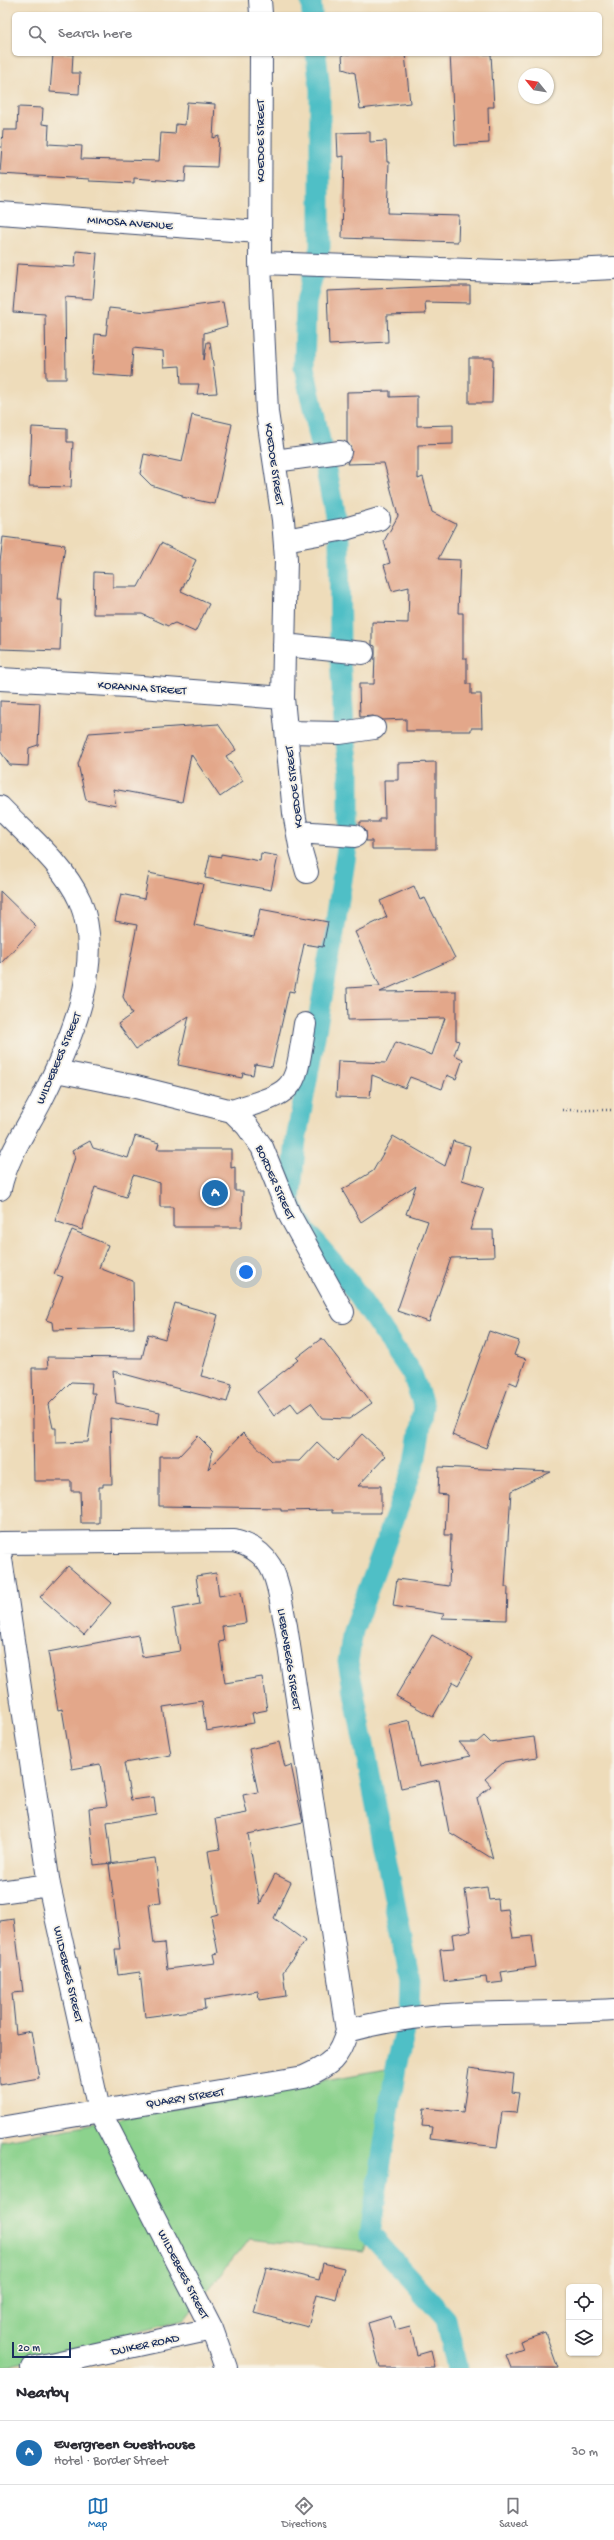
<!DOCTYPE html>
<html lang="en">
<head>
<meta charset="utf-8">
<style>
	:root { --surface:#fff; --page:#f2f2f3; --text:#2b2b33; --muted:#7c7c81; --line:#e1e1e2; --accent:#1f6fb2 }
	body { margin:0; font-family:"Gochi Hand",sans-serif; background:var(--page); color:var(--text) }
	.controls { position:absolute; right:12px; bottom:12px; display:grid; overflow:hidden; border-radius:6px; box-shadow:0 1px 3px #0004 }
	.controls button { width:36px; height:36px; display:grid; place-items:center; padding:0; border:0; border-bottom:1px solid var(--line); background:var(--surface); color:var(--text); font:20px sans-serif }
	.compass { position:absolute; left:518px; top:68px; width:36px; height:36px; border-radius:50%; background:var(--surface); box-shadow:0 1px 3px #0004; rotate:300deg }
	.scale { position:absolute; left:12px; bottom:10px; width:59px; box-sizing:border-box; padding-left:4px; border:2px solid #1b2f5e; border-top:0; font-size:11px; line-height:14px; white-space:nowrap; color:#1b2f5e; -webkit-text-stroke:3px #f7f3e8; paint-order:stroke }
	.you { position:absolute; left:246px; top:1272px; width:14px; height:14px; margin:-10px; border:3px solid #fff; border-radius:50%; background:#1a73e8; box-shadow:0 0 0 6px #1a73e833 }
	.badge { display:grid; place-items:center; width:26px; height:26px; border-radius:50%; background:var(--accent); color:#fff; font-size:13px; font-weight:700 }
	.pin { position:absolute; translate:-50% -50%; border:2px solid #fff; box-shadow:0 1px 4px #0006 }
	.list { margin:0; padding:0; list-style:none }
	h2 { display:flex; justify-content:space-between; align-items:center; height:52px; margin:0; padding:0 16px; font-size:17px }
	h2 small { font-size:13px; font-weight:400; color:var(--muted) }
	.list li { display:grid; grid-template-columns:26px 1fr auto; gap:12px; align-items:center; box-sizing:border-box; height:64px; padding:0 16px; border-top:1px solid var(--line) }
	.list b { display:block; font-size:15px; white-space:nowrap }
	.list p { margin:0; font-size:13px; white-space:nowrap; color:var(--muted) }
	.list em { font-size:13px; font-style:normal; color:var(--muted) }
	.icon { flex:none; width:22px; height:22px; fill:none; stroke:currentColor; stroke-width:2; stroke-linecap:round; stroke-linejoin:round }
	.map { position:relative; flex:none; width:614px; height:2368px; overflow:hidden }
	.search { position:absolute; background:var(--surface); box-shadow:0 1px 3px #0004; left:12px; right:12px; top:12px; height:44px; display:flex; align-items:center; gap:10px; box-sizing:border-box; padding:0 14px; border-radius:6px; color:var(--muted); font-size:15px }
	.sheet { height:116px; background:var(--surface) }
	nav { display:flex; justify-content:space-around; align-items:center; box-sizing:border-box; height:56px; border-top:1px solid var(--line); background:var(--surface); font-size:11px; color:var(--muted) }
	nav a { display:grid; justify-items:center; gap:2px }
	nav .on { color:var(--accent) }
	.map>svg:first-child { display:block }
	.green { fill:#8cd28d; stroke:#548076 }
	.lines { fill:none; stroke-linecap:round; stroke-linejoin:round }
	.canal { stroke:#50bfc6; stroke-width:21 }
	.building { fill:#e3a78a; fill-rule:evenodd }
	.minor-casing { stroke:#3b496c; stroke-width:24 }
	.path { stroke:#3b496c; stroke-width:2.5; stroke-dasharray:1 3; stroke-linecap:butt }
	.minor { stroke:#fff; stroke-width:22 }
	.labels { text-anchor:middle; stroke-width:3.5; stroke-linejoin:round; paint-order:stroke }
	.street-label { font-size:12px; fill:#1b2f5e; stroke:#f7f3e8 }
</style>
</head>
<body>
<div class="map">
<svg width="614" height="2368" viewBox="0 0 614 2368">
	<rect width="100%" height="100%" fill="#f7f3e8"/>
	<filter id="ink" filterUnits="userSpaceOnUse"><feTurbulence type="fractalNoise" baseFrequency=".025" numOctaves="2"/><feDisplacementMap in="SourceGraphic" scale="8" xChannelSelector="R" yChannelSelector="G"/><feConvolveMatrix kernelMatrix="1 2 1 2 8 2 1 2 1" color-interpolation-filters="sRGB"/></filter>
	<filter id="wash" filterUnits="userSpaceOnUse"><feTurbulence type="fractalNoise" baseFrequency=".012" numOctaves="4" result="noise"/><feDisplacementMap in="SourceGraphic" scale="16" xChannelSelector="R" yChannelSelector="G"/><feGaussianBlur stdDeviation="0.9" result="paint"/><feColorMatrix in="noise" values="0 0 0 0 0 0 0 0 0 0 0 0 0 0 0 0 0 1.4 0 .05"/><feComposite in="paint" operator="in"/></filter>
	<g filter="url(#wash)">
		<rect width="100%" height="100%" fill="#eedcba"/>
		<path class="green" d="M396 2067 370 2234 363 2251 249 2239 184 2320 0 2368V2141Z"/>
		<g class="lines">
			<path class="canal" d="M311 0 312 14
				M316 54 320 90V247L306 303 304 367 321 445
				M324 460 337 526
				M339 536 340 647
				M340 657 344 727
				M345 736 349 767V830
				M348 841 334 933 296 1140 290 1201 305 1231 344 1275 412 1374 424 1407 415 1462 353 1631 348 1662 410 1980 409 2015 396 2067 370 2234 446 2319 457 2368"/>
		</g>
		<g id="blocks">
			<path class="building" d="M53 54H73L72 73H80L79 94 50 92Z
				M342 54H405L410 103 360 109 355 73 343 69Z
				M450 54H491L494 107H488L489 143 455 145Z
				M187 102 215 104 213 138 219 136 217 167 186 166 185 182 134 178V183L89 181V179L0 174 3 130H17L18 107 43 108 42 124 49 125 48 144 82 146 81 159 159 161 161 133 175 134 176 124 185 125Z
				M370 132V142L386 141 387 162H389L387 213 459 215 458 242 342 238 344 156 338 157 337 133Z
				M76 251 97 253 93 299 65 297 66 379H46L45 314 13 312 17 264 75 267Z
				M445 286H470V303L425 302 426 314 387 315 388 342 329 345 327 291Z
				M223 302 227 326 204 333V360L207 342H210L217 393 197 394 199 384H181L180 366 164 367 163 351 133 348 131 377 92 374 95 334 106 335 109 308 147 312Z
				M469 358H493L492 403H469Z
				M390 391V397L417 396V426L453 425V444L418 445V479L423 477 432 512 456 524 438 559 460 560 458 613H463V658H467V684H471V694H481L482 728H471V731H406V719L383 720 373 716 360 717 359 684H374L375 654V646L372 645V622L408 623 409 587 392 591 384 565 390 563 384 541 398 516 384 463 347 464 352 451 347 442V392Z
				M192 415 232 424 215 504 182 497V495L151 485 140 474 144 454 182 462Z
				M32 427 67 429V442H73L71 487 29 486Z
				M3 537 65 545 58 599H62L60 651 0 649V562Z
				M161 543 196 560 181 591 209 604 195 632 175 623 168 626 142 614H93L94 572 113 573V587H138Z
				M0 701 40 703 38 745 29 748 28 766 10 765 0 751Z
				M218 724 236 750 226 756 243 781 220 797 191 754 182 802 113 789 116 806 86 800 78 764 89 733Z
				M436 762V849H372V841H366V831L360 825V822H379V818H385L384 780H398V763Z
				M261 853 278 856 271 890 205 878 210 855 221 857V854L260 861Z
				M149 873 203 884 194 925 254 937 260 909 328 922 323 947 304 944 294 992 289 991 272 1067 255 1064 253 1075 243 1073 242 1078 178 1065 189 1016 136 1049 118 1024 132 1014 123 997 137 925 115 921 121 894 144 899Z
				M414 886 420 900 425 898 455 958 380 992 456 991V1040L459 1041 454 1055 463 1059 456 1079 447 1075 442 1089 410 1077 405 1088 372 1075 370 1098 336 1097 338 1061 386 1063 396 1042 432 1055 445 1018 348 1020 347 988 380 986 355 932 387 917 380 901Z
				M0 891 36 926 0 964Z
				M135 1136 159 1143 157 1149H231V1168L235 1167V1191H243L242 1227H173V1207H160V1183L133 1175 126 1197 95 1187 82 1230 55 1221 75 1157 72 1151 90 1141 93 1148 128 1158Z
				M393 1136 445 1166 453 1141 470 1146 462 1180 484 1187 470 1230H493L494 1257 451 1258 429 1322 397 1311 428 1221 406 1214 416 1185 361 1222 342 1190 373 1171Z
				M72 1230 108 1245 99 1268 133 1281 134 1328 53 1330 52 1322 46 1320 63 1277 54 1274Z
				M175 1303 218 1315 201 1376 232 1384 227 1402 113 1371 116 1403 160 1412 158 1425 110 1418 112 1484H103V1487H99V1523H81L80 1491H71V1481H34L32 1368H48L47 1357 142 1358 148 1334 165 1339ZM71 1382 92 1383 91 1393H95L88 1442 56 1443V1428H53L48 1405Z
				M489 1331 519 1341 514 1355 526 1359 517 1385 510 1382 486 1448 452 1435Z
				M322 1338 372 1403 349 1419 322 1418 311 1403 298 1412 291 1403 274 1416 257 1392 298 1360 296 1358Z
				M243 1433 272 1461H299L317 1442 337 1461 362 1434 386 1456 358 1486H381V1513H332V1510L281 1511V1508L159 1506V1456H179L198 1436 213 1451 208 1469Z
				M439 1467 551 1472 511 1491 505 1587H508L507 1620 442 1618 444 1614 393 1606 397 1579 449 1586 451 1535H445L447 1495 438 1494Z
				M68 1566 111 1603 84 1635 40 1597Z
				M216 1573 219 1596 241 1592 246 1623 222 1626 224 1641 219 1642 225 1683 262 1677 267 1710 252 1713 254 1723 206 1731 202 1701 163 1707 171 1755 124 1763 131 1800 154 1797 156 1814 107 1822 112 1863 94 1865 89 1808 107 1806 100 1764 72 1769 62 1709 58 1710 48 1652 138 1635 142 1657 180 1651 173 1609 200 1604 196 1576Z
				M432 1635 473 1658 458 1685 453 1682 433 1717 396 1696Z
				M410 1720 419 1767 471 1756 459 1742H477L484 1736 491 1743 534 1737 537 1757 504 1762 485 1779 491 1786 477 1798 493 1859 449 1832 439 1780 401 1788 388 1725Z
				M279 1742 285 1767 291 1765 303 1822 248 1834 260 1904 275 1874 291 1882 274 1918 305 1941 283 1972 286 1996 259 2000 258 1991 204 2000 205 2009 145 2017 140 1972 118 1975 115 1949H120L109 1864 155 1858 161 1903 149 1904 154 1944 164 1943 167 1969 216 1963 214 1954 218 1953 211 1916 218 1914 208 1851 220 1849 215 1819 247 1813 243 1795 258 1792 249 1749Z
				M487 1887 489 1900 498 1899 499 1910 508 1909 513 1938 532 1936 536 1967 501 1972 503 1982 487 1984 486 1977 444 1982 440 1949 454 1948 452 1934 471 1931 465 1890Z
				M14 1919 23 1992 12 1993 16 2034 31 2031 39 2078 0 2085V1921Z
				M469 2068 514 2074 512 2092 519 2093 516 2113 502 2112 497 2147 430 2139 432 2127 422 2126 424 2108 463 2112Z
				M323 2263 344 2268 336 2299 317 2294 308 2327 254 2313 266 2267 319 2280Z
				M391 2316 395 2330 410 2326 417 2355 431 2351 435 2368H380L368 2323Z
				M545 2332 558 2368H511L506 2355 523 2349 520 2341Z"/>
		</g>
	</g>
	<g filter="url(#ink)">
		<use href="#blocks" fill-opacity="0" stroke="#3b496c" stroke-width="1"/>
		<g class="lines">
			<g class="minor-casing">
				<path id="minor" d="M260 0 261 14
					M261 54 260 263 267 412 283 520 286 559 283 698 294 813 301 851 307 872
					M0 213 259 232
					M260 263 530 272 614 268
					M275 461 340 452
					M285 540 345 529 379 519
					M284 645 363 653
					M0 679 128 686 283 698
					M287 732 340 733 374 728
					M0 807C27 835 64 865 80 901 106 964 69 1045 41 1101 27 1128 6 1159 0 1189
					M298 832 355 836
					M56 1071 132 1086 232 1111 247 1126 262 1147 289 1214 343 1312
					M232 1111C299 1090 294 1092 305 1024
					M0 1543 234 1541C279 1552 277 1587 286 1626L347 2031C339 2059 330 2065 304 2077L0 2128
					M0 1552 49 1885 99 2110 212 2329 226 2368
					M0 1892 49 1885
					M347 2031C433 2006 525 2016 614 2010
					M32 2368 212 2329"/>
			</g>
			<path class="path" d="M562 1110H614"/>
			<use href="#minor" class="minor"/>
		</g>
	</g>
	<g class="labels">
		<g class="street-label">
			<text transform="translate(260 141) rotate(-90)" y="4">KOEDOE STREET</text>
			<text transform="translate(130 222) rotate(4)" y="4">MIMOSA AVENUE</text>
			<text transform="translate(275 464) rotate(82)" y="4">KOEDOE STREET</text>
			<text transform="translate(142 687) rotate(4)" y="4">KORANNA STREET</text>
			<text transform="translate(293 787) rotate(-97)" y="4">KOEDOE STREET</text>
			<text transform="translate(58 1058) rotate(-67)" y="4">WILDEBEES STREET</text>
			<text transform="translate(276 1182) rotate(66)" y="4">BORDER STREET</text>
			<text transform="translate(290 1659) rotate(81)" y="4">LIEBENBERG STREET</text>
			<text transform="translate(69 1974) rotate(77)" y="4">WILDEBEES STREET</text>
			<text transform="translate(185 2097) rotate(-9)" y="4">QUARRY STREET</text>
			<text transform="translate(184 2274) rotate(63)" y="4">WILDEBEES STREET</text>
			<text transform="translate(145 2344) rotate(-12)" y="4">DUIKER ROAD</text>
		</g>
	</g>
</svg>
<div class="controls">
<button><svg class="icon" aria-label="locate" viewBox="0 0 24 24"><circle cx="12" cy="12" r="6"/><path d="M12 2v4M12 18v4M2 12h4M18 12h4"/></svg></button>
<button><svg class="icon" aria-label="layers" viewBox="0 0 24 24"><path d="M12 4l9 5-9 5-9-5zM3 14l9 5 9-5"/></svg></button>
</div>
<svg class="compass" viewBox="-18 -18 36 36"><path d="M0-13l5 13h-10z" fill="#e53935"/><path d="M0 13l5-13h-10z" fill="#7c7c81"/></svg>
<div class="scale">20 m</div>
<div class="you"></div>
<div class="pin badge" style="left:215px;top:1193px">A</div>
<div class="search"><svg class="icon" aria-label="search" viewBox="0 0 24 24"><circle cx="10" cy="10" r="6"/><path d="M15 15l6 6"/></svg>Search here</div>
</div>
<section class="sheet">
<h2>Nearby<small></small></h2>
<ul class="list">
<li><span class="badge">A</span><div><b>Evergreen Guesthouse</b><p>Hotel · Border Street</p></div><em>30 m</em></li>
</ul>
</section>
<nav>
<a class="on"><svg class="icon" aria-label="map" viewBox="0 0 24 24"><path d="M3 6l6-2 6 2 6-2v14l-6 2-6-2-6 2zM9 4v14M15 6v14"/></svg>Map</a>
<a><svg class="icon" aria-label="directions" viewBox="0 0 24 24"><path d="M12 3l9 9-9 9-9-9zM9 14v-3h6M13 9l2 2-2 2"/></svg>Directions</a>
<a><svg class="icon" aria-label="saved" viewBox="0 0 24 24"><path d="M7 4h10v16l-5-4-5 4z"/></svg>Saved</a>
</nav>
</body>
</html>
